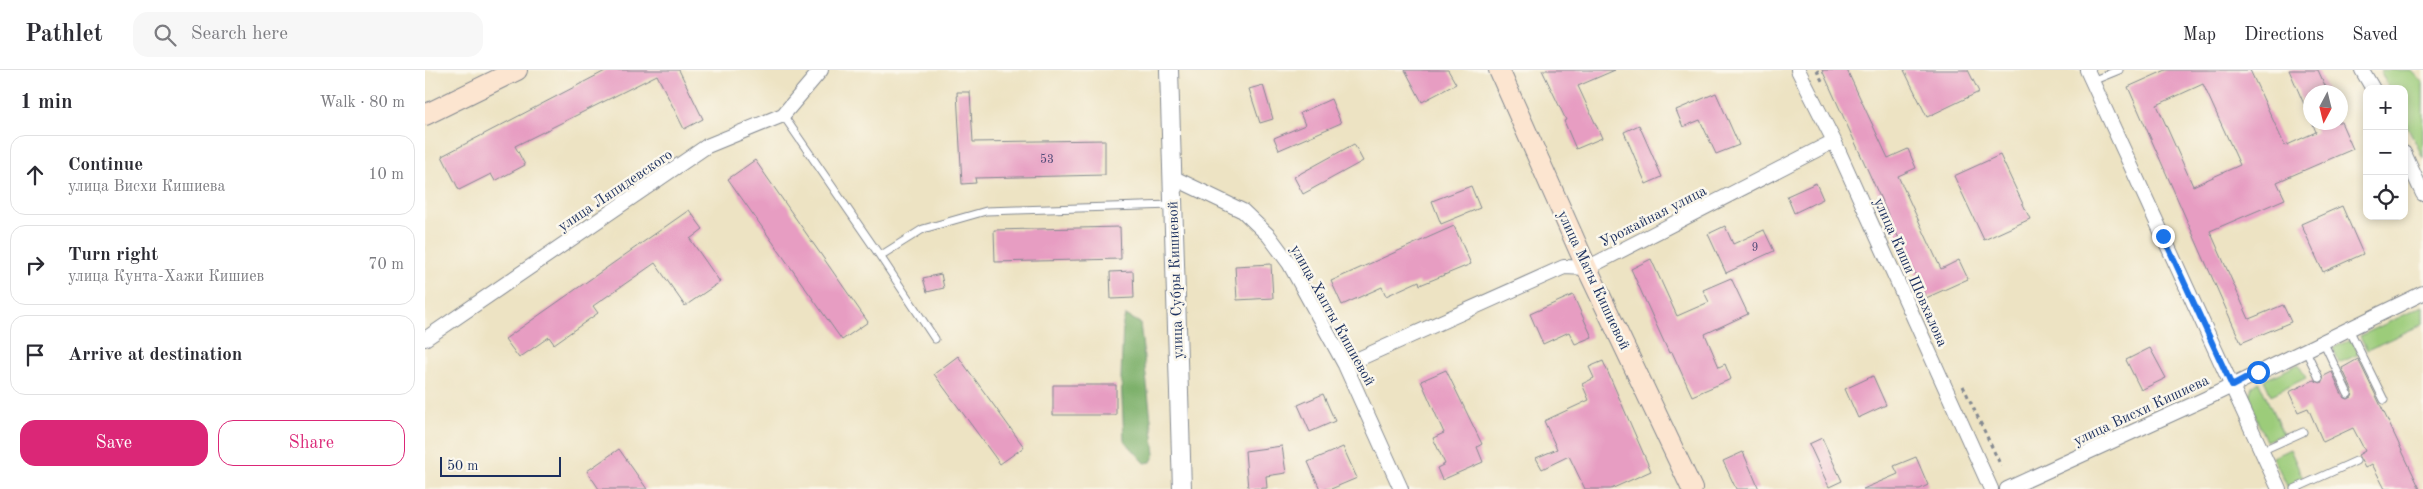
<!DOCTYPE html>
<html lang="en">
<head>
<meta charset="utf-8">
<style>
	:root { --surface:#fff; --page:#f7f7f7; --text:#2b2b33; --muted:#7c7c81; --line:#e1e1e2; --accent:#db2777 }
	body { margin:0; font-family:"Old Standard TT",serif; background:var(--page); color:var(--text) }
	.controls { position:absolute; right:15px; top:15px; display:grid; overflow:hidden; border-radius:10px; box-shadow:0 2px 8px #0003 }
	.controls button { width:45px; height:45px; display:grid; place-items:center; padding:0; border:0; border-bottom:1px solid var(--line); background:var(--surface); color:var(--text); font:25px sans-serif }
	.compass { position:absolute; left:1878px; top:15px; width:45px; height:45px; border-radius:50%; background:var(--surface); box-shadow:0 2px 8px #0003; rotate:187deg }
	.scale { position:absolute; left:15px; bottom:12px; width:121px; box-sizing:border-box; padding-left:5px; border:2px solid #1b2f5e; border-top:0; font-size:14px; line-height:18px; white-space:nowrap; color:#1b2f5e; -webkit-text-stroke:4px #fbf7ec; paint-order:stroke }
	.stop { position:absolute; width:15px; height:15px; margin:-11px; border:4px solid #1a73e8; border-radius:50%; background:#fff }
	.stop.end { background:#1a73e8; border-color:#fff; box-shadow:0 1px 5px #0008 }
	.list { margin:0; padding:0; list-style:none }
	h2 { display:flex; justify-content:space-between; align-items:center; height:65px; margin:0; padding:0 20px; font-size:21px }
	h2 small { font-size:16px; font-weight:400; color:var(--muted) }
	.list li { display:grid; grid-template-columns:32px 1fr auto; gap:15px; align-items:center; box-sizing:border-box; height:80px; margin:0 10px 10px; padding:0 10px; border:1px solid var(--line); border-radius:15px }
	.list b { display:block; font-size:19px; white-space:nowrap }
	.list p { margin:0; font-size:16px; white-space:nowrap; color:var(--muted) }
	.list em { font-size:16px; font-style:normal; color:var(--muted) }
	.actions { display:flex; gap:10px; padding:15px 20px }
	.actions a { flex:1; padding:11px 0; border:1px solid var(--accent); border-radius:15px; text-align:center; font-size:18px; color:var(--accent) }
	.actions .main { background:var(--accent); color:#fff }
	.icon { flex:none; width:28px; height:28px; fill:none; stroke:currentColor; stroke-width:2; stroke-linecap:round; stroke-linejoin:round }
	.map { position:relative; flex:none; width:1998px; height:419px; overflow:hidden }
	header { display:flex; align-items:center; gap:30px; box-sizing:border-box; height:70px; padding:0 25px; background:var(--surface); border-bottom:1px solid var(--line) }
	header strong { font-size:24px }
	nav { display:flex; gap:28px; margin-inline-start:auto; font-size:18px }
	.search { width:350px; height:45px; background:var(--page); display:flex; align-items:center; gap:12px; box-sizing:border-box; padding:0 18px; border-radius:15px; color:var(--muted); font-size:19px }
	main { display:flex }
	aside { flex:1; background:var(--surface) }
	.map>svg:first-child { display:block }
	.green { fill:#9ccc7a; stroke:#5c7e6c }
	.forest { fill:#7db06a; stroke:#4c7064 }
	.building { fill:#e79dc2; fill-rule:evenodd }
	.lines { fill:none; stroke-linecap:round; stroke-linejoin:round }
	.service-casing { stroke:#848990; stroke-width:9 }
	.minor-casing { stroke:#848990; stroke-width:16 }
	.tertiary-casing { stroke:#848990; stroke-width:20 }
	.secondary-casing { stroke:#848990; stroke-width:22 }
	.path { stroke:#848990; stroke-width:3; stroke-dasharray:4 4; stroke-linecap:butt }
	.service { stroke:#fff; stroke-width:7 }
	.minor { stroke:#fff; stroke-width:14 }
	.tertiary { stroke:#fff; stroke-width:18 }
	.secondary { stroke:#fce5d0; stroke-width:20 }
	.route { stroke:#1a73e8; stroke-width:6 }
	.labels { text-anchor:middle; stroke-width:5; stroke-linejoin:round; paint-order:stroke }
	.number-label { font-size:12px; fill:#4e4a77 }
	.street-label { font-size:15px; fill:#1b2f5e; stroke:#fbf7ec }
</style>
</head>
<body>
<header>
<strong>Pathlet</strong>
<div class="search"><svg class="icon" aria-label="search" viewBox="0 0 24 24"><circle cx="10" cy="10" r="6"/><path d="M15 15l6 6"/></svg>Search here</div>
<nav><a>Map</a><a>Directions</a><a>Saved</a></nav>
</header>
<main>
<aside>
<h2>1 min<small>Walk · 80 m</small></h2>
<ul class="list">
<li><svg class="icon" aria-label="ahead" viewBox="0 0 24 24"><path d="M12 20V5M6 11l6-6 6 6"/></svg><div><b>Continue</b><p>улица Висхи Кишиева</p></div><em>10 m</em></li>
<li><svg class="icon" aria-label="right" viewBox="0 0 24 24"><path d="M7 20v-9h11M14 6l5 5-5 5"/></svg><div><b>Turn right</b><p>улица Кунта-Хажи Кишиев</p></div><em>70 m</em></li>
<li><svg class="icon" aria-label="arrive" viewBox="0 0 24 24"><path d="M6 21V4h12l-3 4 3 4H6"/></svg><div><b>Arrive at destination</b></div></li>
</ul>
<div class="actions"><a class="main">Save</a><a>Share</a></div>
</aside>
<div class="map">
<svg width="1998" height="419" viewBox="0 0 1998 419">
	<rect width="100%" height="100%" fill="#fbf7ec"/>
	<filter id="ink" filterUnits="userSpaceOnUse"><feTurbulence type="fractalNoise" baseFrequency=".02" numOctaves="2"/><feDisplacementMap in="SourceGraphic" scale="10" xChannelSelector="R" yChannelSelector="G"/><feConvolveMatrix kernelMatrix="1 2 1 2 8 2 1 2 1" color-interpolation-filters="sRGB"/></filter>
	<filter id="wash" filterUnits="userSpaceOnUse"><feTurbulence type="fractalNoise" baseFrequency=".0096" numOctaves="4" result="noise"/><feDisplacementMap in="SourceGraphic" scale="20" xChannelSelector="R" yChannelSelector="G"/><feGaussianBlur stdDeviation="1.12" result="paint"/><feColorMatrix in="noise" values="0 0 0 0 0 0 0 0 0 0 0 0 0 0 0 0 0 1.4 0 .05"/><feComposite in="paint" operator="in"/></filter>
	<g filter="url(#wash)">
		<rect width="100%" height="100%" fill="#ede3c3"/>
		<path class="green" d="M1955 0H1986L1998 13V88L1979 49V19H1964Z
			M1998 236V254L1942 280 1935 266Z
			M1927 269 1934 284 1914 293 1908 278Z
			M1874 294 1881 308 1846 325 1839 310Z
			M1834 312 1858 364 1841 371 1823 329 1827 317Z
			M1865 379 1879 411 1863 418 1848 387Z"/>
		<path class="forest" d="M701 245 715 253 730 384 726 392 720 393 699 370 696 308 698 252Z"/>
		<g id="blocks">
			<path class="building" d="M182 0H254L278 49 259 59 232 5 90 76 100 95 70 111 66 104 34 120 17 86Z
				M980 0H1023L1031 14 997 32Z
				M1117 0H1190L1153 16 1177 68 1151 79 1139 51 1141 50Z
				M1397 0H1422L1463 88 1483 79 1491 98 1473 106 1516 199 1534 190 1543 209 1501 228Z
				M1479 0H1543L1554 22 1502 47Z
				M1741 0H1825L1860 76 1891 62 1887 52H1916L1928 79 1852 112 1860 129 1785 161 1824 249 1858 235 1866 252 1816 273 1703 17ZM1778 14 1815 95 1768 116 1732 35Z
				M1864 0H1893L1903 22H1886V50Z
				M838 15 848 49 835 53 824 19Z
				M532 22H545L548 72 680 70V105L550 108 551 113 537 114Z
				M1291 23 1314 75 1291 84 1275 50 1258 57 1251 40Z
				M906 29 916 53 854 80 849 68 880 55 875 43Z
				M1214 55 1237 107 1221 114 1199 62Z
				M929 74 938 91 878 124 869 107Z
				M1575 85 1605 149 1559 170 1529 106Z
				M330 90 443 252 417 270 303 109Z
				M1391 113 1398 129 1369 143 1362 126Z
				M1046 116 1055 138 1016 154 1007 131Z
				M1917 136 1938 184 1898 202 1876 154Z
				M264 140 278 159 265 169 295 212 260 236 230 193 168 236 173 243 129 274 124 267 94 288 80 269Z
				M1029 156 1046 194 995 215 994 211 961 226 957 217 917 235 906 211Z
				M1300 156 1308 174 1339 160 1349 181 1301 203 1283 164Z
				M695 157 696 189 570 192 569 160Z
				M1226 189 1252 246 1284 232 1278 220 1306 208 1323 244 1280 264 1294 297 1300 294 1306 309 1267 326 1247 282 1244 283 1206 199Z
				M846 194 848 228 812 230 810 196Z
				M708 201 709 228 686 229 685 202Z
				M516 204 519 218 502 222 498 208Z
				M1148 225 1167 267 1150 274 1144 262 1118 274 1105 244Z
				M1725 278 1741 308 1716 320 1701 290Z
				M533 286 599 377 575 394 509 304Z
				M1933 289 1955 334 1995 419H1960L1947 394 1940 398 1933 385 1940 381 1928 358 1898 372 1883 338 1873 342 1864 322 1889 310 1896 313 1899 306 1907 302 1918 327 1923 329 1927 327 1928 322 1917 298Z
				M1178 291 1226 401 1186 419H1160L1144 386 1117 399 1111 388 1132 379 1119 351 1164 330 1157 314 1169 308 1164 297Z
				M1021 300 1057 374 1052 377 1058 392 1017 410 1012 398 1020 394 1008 368 1019 363 996 311Z
				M1448 306 1461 335 1433 348 1420 319Z
				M628 315H691V345H628Z
				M898 324 910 351 885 362 873 335Z
				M1397 368 1417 411 1404 417 1384 374Z
				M857 376 861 403 841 406 842 418 823 419 820 381Z
				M918 377 932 408 906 419H895L883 392Z
				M194 379 222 419H174L162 401Z
				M1318 382 1334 419H1311L1298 391Z
				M1491 387 1503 415 1495 419H1438L1473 404 1469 396Z"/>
		</g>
	</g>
	<g filter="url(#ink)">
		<use href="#blocks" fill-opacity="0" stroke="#848990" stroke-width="1"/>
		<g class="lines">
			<g class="service-casing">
				<path id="service" d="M1667 11 1694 0
					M358 45 455 186 498 159 561 141 747 135
					M455 186 510 269
					M1924 259 1959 330
					M1898 271 1923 324
					M1880 279 1894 308
					M1836 381 1878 362
					M1869 419 1931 391"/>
			</g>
			<g class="minor-casing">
				<path id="minor" d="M1373 0 1409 71 1566 419
					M1662 0 1854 419
					M1937 0 1948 19
					M1979 83 1998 124
					M747 107 818 141 844 166 864 193 920 295 976 419
					M0 269 282 76 358 45 396 0
					M920 295 1139 197 1162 198 1409 71
					M1582 419 1782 328 1998 223"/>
			</g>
			<g class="tertiary-casing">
				<path id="tertiary" d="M744 0 757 419"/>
			</g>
			<g class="secondary-casing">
				<path id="secondary" d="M1074 0 1162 198 1267 419
					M0 45 92 0"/>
			</g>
			<path class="path" d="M1392 0 1398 13
				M1538 316 1576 396"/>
			<use href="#service" class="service"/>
			<use href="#minor" class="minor"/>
			<use href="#tertiary" class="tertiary"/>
			<use href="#secondary" class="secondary"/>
		</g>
	</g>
	<g class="lines" filter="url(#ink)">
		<path class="route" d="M1738 166 1807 316 1833 302"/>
	</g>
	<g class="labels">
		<g class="number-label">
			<text x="622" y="93">53</text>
			<text x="1330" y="181">9</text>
		</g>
		<g class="street-label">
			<text transform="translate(190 120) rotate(-34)" y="5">улица Ляпидевского</text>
			<text transform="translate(1228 146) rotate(-27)" y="5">Урожайная улица</text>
			<text transform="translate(1486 202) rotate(66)" y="5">улица Киши Шовхалова</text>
			<text transform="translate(750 210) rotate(-92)" y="5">улица Субры Кишиевой</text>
			<text transform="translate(1169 210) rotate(65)" y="5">улица Маты Кишиевой</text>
			<text transform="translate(908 245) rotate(61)" y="5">улица Хапты Кишиевой</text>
			<text transform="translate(1716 340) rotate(-25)" y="5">улица Висхи Кишиева</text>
		</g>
	</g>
</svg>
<div class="controls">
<button>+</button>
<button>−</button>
<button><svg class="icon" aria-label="locate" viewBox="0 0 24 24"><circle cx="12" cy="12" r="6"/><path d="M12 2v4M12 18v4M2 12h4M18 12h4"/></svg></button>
</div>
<svg class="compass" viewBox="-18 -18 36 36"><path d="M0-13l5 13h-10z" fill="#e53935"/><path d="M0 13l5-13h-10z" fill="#7c7c81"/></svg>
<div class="scale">50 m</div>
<div class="stop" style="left:1833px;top:302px"></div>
<div class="stop end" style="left:1738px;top:166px"></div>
</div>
</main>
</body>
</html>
